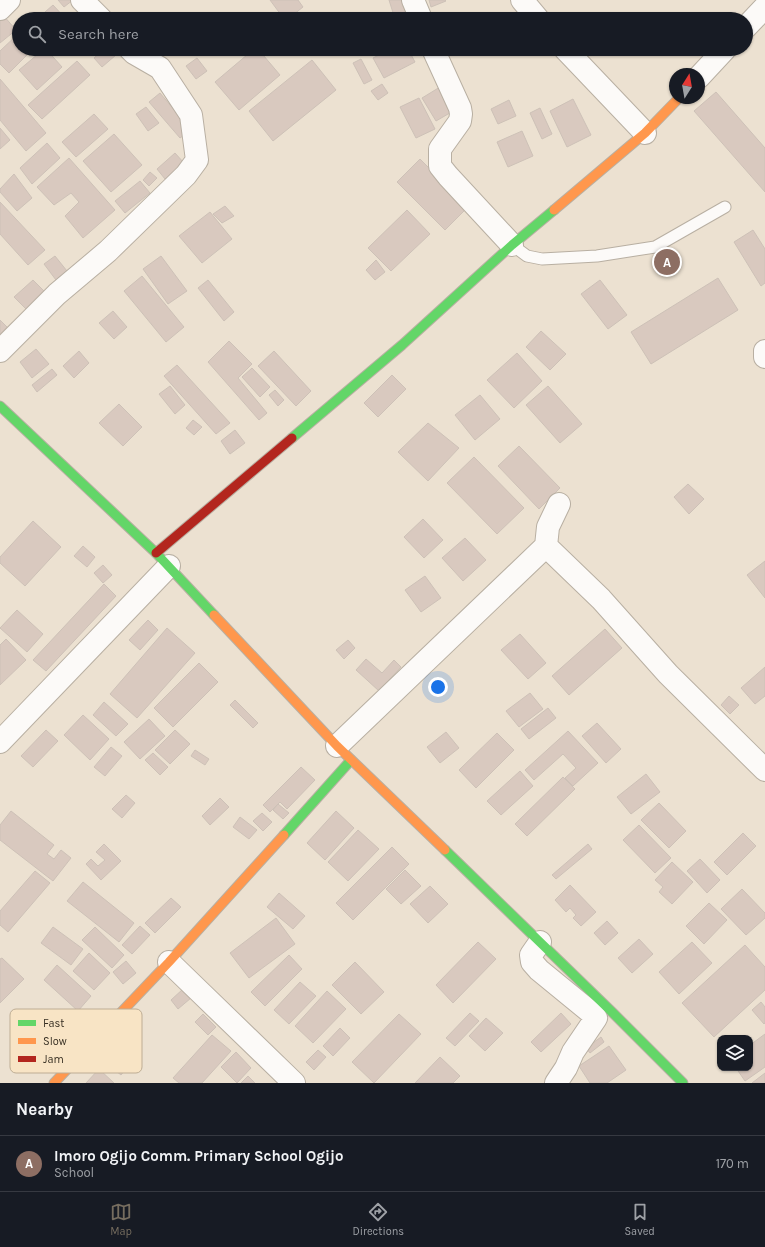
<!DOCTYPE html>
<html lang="en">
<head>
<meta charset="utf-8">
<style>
	:root { --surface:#171b24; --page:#20242c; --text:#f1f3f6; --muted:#9ea1a6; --line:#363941; --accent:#766d5f }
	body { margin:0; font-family:Karla,sans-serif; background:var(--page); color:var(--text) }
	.controls { position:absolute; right:12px; bottom:12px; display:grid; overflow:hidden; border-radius:8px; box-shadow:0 1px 3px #0004 }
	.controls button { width:36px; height:36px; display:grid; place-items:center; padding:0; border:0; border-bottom:1px solid var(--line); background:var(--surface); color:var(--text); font:20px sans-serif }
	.compass { position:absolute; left:669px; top:68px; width:36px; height:36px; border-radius:50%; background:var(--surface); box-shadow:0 1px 3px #0004; rotate:11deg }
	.you { position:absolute; left:438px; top:687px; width:14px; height:14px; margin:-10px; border:3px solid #fff; border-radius:50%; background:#1a73e8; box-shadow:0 0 0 6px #1a73e833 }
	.badge { display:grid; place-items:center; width:26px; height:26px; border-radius:50%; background:var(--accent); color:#fff; font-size:13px; font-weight:700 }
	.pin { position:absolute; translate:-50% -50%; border:2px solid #fff; box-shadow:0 1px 4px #0006 }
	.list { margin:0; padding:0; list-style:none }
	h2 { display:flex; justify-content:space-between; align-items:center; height:52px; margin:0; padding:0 16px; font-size:17px }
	h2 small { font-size:13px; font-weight:400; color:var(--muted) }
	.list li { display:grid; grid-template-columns:26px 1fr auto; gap:12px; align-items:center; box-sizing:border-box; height:56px; padding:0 16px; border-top:1px solid var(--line) }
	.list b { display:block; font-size:15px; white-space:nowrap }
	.list p { margin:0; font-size:13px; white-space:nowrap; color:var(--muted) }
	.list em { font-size:13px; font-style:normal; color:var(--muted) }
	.icon { flex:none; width:22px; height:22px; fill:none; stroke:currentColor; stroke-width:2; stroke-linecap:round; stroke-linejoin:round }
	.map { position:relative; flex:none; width:765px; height:1083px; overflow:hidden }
	.search { position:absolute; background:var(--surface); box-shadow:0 1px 3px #0004; left:12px; right:12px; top:12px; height:44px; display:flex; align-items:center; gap:10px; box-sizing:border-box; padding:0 14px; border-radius:22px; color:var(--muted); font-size:15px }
	.sheet { height:108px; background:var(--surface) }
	nav { display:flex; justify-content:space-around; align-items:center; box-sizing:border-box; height:56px; border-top:1px solid var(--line); background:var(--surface); font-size:11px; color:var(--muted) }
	nav a { display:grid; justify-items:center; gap:2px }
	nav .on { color:var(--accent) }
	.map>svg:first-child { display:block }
	.building { fill:#d9c9bf; stroke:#cdc1b7 }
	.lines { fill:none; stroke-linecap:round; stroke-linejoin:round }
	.lane-casing { stroke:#b8afa2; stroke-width:13 }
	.street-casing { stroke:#b8afa2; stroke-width:24 }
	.fast-casing { stroke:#b8afa2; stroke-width:11 }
	.slow-casing { stroke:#b8afa2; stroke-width:11 }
	.jam-casing { stroke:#b8afa2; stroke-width:11 }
	.lane { stroke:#fcfaf8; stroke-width:11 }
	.street { stroke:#fcfaf8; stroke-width:22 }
	.fast { stroke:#63d668; stroke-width:9 }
	.slow { stroke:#ff974d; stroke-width:9 }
	.jam { stroke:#b3261e; stroke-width:9 }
	.key { fill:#f8e4c5; stroke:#bead94; stroke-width:1 }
	.key-label { font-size:11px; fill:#362e22 }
</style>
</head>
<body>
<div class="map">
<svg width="765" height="1083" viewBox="0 0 765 1083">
	<rect width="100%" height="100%" fill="#ece1d1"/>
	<path class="building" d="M58 0H73L64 7Z
		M270 0H298L303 7 288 19H284Z
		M389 0H406L412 19H395Z
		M429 0H445L446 1 431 7Z
		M53 5 66 19H37Z
		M3 15 16 30 0 43V18Z
		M19 33V49H33L9 73 0 64V51Z
		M44 49H46L62 67 37 90 19 70Z
		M104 49H111L116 55 102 67 94 58Z
		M254 49H258L280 75 239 110 215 82Z
		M391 49H408L415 62 384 78 373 58Z
		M197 58 207 71 196 79 186 66Z
		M361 59 372 80 364 84 353 63Z
		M312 60 336 90 273 141 249 111Z
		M77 61 90 75 42 119 28 105Z
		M0 79 46 133 26 151 0 120Z
		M382 84 388 93 378 100 371 91Z
		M440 87 455 110 436 121 422 98Z
		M716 92 765 148V192L694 111Z
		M160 93 191 130 180 138 149 102Z
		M419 98 435 129 416 138 400 107Z
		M573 99 591 135 567 147 550 111Z
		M509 100 516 116 498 124 491 109Z
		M146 107 159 123 148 131 136 114Z
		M540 108 552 134 542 139 530 113Z
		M94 114 108 129 76 157 62 142Z
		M0 128 10 140 0 149Z
		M522 131 533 156 508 167 497 142Z
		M114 134 142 165 111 192 83 161Z
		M47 143 60 158 32 184 20 168Z
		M175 153 184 163 165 179 157 169Z
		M69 158 115 210 83 238 65 216 79 202 71 193 54 205 37 187Z
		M420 159 468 207 445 230 397 182Z
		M150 172 157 178 149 186 143 180Z
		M14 174 32 198 17 211 0 192V189Z
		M140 181 150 193 125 213 115 201Z
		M0 202 45 250 28 265 0 234Z
		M225 206 234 216 222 223 213 214Z
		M407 210 430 234 391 271 368 248Z
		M210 212 232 239 202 263 179 236Z
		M753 230 765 249V283L761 286 734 242Z
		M55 256 67 271 56 280 44 264Z
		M161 256 187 291 168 304 143 269Z
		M376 260 385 272 375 280 366 270Z
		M142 276 184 327 166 342 124 291Z
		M718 278 738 310 651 364 631 332Z
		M33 280 46 293 28 311 14 297Z
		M208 280 234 312 224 321 198 288Z
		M600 280 627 315 608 329 581 294Z
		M113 311 127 327 114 339 99 323Z
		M0 320 8 328 0 335Z
		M541 331 566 354 550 370 526 347Z
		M229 341 252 364 238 378 267 413 259 420 208 362Z
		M36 349 49 364 32 378 20 362Z
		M79 351 89 363 74 378 63 366Z
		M274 351 311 391 296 406 258 366Z
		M517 353 542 381 514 408 487 380Z
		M177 365 230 423 216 434 164 376Z
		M252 368 270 387 260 397 242 377Z
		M52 369 57 375 37 392 32 385Z
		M392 375 406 389 378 417 364 403Z
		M170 386 185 405 175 414 159 394Z
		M548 386 582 424 560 443 526 405Z
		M275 390 284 400 278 406 269 395Z
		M480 395 500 419 475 440 455 415Z
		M119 404 142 427 123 446 99 423Z
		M193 420 202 427 194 435 186 428Z
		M428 423 459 448 428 481 398 452Z
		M235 430 245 443 230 454 221 441Z
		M519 446 560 488 539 509 498 466Z
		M474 457 524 508 497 534 447 483Z
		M688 484 704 499 689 514 674 497Z
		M423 519 443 540 424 558 404 537Z
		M33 521 61 547 25 586 0 563V557Z
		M465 538 486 560 463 581 442 558Z
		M83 546 95 557 87 567 74 556Z
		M765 561V598L747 575Z
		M103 565 112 575 103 583 94 573Z
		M425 576 441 598 421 612 405 590Z
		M104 584 116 596 46 671 33 660Z
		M17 610 43 634 27 652 0 628Z
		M148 620 158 630 140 650 129 640Z
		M167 628 195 653 137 718 110 694Z
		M605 629 622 648 569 695 552 676Z
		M520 634 546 663 528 679 501 650Z
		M6 639 26 660 0 685V645Z
		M348 640 355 648 344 659 336 650Z
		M366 659 382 673 394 660 401 667 379 691 356 670Z
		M199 663 218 682 173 727 154 708Z
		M765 667V696L755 704 741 688Z
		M530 693 543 709 519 727 506 711Z
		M729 696 739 705 730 714 721 705Z
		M235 700 258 723 253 728 230 705Z
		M104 702 128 724 116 736 93 715Z
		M548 708 556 718 529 739 521 729Z
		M83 715 109 739 90 760 64 735Z
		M149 719 165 736 140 759 124 742Z
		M597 723 621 749 606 763 582 736Z
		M46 730 58 741 33 767 21 756Z
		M175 730 190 744 170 764 155 750Z
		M568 731 598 763 573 786 565 778 576 768 563 754 534 780 525 770Z
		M446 732 459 748 440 763 427 747Z
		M497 733 514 750 476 788 459 770Z
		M111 747 122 756 105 776 94 767Z
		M195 750 209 759 205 765 191 756Z
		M153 753 168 767 160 775 145 760Z
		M301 767 315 780 287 809 280 802 270 812 263 805Z
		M520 771 533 786 501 815 487 801Z
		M646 774 660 792 631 814 617 797Z
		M563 777 575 789 527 836 515 824Z
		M126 795 135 803 122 818 112 809Z
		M220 798 229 807 210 825 202 816Z
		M659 803 686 831 669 848 641 820Z
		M278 804 289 813 283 819 273 810Z
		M11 811 54 845 47 854 54 859 61 850 71 858 53 881 0 840V825Z
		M336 811 354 828 325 860 307 843Z
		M262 813 272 822 263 831 253 821Z
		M240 817 257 830 249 839 233 827Z
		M639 825 671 858 655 873 623 840Z
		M358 830 379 849 348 881 328 862Z
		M743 833 756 846 727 875 714 862Z
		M104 844 121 861 101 880 86 864 91 859 98 866 105 860 96 852Z
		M588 844 592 849 556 879 552 875Z
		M392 847 409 864 353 920 336 903Z
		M700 859 720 880 707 893 687 871Z
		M672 862 693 882 672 904 659 892 663 887 655 880Z
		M405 870 421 886 401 904 386 889Z
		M35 871 50 883 8 932 0 925V911Z
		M83 882 134 923 119 942 67 901Z
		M570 885 596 912 581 926 573 918 576 915 570 908 566 912 555 900Z
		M430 886 448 904 428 923 410 904Z
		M742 889 765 913V918L746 935 721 909Z
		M279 893 305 916 293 929 267 907Z
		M171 898 181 907 155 933 145 923Z
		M709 903 727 920 704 944 686 926Z
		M276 918 295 944 249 978 230 953Z
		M607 921 618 933 605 945 594 933Z
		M140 926 150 935 132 954 122 945Z
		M53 927 83 949 71 965 41 943Z
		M95 927 124 955 112 968 82 940Z
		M639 939 653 954 632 973 618 958Z
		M478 942 496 959 453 1003 436 985Z
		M692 942 712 963 679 994 659 972Z
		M745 945 765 967V990L714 1037 682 1003Z
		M89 953 110 973 94 990 73 971Z
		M289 955 302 969 265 1006 251 992Z
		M2 958 24 979 0 1003V959Z
		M126 961 136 973 123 984 113 972Z
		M355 962 384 992 361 1014 332 985Z
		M57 965 91 996 78 1011 44 980Z
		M300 982 316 996 289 1024 274 1010Z
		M183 989 191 998 178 1009 171 1000Z
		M327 991 346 1009 313 1043 295 1026Z
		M761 1002 765 1007V1023L764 1024 752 1010Z
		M470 1013 479 1021 455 1046 446 1038Z
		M561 1013 571 1024 541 1052 531 1042Z
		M203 1014 216 1027 208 1035 195 1022Z
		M399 1014 421 1034 374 1083 352 1062Z
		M486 1018 503 1033 485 1051 469 1036Z
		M340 1028 350 1038 333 1056 323 1046Z
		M765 1034V1067L745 1081 736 1068H750V1045Z
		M212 1035 231 1051 202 1083H179L173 1078Z
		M601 1037 604 1042 590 1053 586 1048Z
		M609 1046 626 1070 607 1083H590L579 1066Z
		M318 1050 326 1057 314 1070 306 1062Z
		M114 1051 130 1064 121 1075 105 1062Z
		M236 1052 251 1068 237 1083 221 1067Z
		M440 1057 460 1076 453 1083H415Z
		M99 1069 114 1083H86Z
		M765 1073V1083H752Z
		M248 1076 255 1083H241Z"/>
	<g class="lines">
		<g class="lane-casing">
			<path id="lane" d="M512 245 527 256 542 259 597 256 655 247 725 207"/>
		</g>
		<g class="street-casing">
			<path id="street" d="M82 0 101 19
				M413 0 421 19
				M522 0 538 19
				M0 9 9 0
				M746 27 765 7
				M433 49 460 108 461 114 460 121 440 149V166L448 176 512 245
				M565 49 645 133
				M699 77 725 49
				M0 351 57 294 108 251 186 175 197 160 191 115 160 68 134 53 130 49
				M765 351V357
				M546 546 601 599 668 674 765 770
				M0 742 169 566
				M337 746 546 546 548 527 559 504
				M540 942 531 955 532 962 539 970 594 1015 596 1018 573 1052 566 1068 556 1083
				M169 962 294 1083"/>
		</g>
		<g class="fast-casing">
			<path id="fast" d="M0 406 156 553 214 615
				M292 438 402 345 512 245 554 210
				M284 835 351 760
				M445 850 613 1013 683 1083"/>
		</g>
		<g class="slow-casing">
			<path id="slow" d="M554 210 645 133 679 98
				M214 615 337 746 445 850
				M54 1083 169 962 284 835"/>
		</g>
		<g class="jam-casing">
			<path id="jam" d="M156 553 292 438"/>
		</g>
		<use href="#lane" class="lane"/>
		<use href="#street" class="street"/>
		<use href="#fast" class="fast"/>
		<use href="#slow" class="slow"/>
		<use href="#jam" class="jam"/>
	</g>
	<rect x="10" y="1009" width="132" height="64" rx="6" class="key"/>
	<rect x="18" y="1020" width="18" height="6" fill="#63d668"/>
	<rect x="18" y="1038" width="18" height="6" fill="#ff974d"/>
	<rect x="18" y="1056" width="18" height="6" fill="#b3261e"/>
	<g class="key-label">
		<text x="43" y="1027">Fast</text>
		<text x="43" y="1045">Slow</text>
		<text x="43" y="1063">Jam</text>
	</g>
</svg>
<div class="controls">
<button><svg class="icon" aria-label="layers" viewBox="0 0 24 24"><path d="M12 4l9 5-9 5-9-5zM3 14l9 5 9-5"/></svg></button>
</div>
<svg class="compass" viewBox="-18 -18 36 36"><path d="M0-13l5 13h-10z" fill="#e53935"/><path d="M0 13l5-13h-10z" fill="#9ea1a6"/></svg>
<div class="you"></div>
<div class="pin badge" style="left:667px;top:262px;background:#8d6e63">A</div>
<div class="search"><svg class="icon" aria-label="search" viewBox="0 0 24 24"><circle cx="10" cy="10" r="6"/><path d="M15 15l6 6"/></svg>Search here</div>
</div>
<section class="sheet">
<h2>Nearby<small></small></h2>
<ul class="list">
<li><span class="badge" style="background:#8d6e63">A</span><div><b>Imoro Ogijo Comm. Primary School Ogijo</b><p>School</p></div><em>170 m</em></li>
</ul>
</section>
<nav>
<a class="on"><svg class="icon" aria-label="map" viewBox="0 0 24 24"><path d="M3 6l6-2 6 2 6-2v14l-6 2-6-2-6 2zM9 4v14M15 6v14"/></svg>Map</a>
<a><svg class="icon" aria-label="directions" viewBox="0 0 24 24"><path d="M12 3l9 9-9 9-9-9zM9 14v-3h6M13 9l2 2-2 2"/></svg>Directions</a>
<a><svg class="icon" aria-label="saved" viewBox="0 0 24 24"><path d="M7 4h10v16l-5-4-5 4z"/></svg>Saved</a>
</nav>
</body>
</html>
